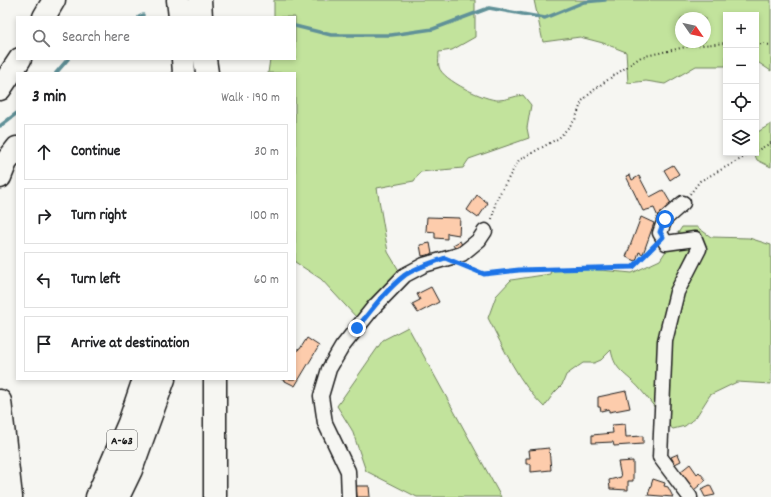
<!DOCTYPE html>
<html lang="en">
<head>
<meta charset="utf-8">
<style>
	:root { --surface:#fff; --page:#f6f6f6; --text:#202124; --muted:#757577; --line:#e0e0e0 }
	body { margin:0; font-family:Dekko,sans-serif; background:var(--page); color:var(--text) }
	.controls { position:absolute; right:12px; top:12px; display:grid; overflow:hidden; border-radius:0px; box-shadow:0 2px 6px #0003 }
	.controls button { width:36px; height:36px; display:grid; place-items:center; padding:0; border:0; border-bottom:1px solid var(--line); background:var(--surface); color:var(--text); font:20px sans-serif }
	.compass { position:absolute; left:675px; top:12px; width:36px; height:36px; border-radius:50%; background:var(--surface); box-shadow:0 2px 6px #0003; rotate:124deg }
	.stop { position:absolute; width:12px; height:12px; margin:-9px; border:3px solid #1a73e8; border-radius:50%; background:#fff }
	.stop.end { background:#1a73e8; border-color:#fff; box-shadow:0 1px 4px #0008 }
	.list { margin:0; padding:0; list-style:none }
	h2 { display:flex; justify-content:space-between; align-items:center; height:52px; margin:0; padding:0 16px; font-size:17px }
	h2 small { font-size:13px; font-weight:400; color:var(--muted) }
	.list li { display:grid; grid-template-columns:26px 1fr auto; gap:12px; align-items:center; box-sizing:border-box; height:56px; margin:0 8px 8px; padding:0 8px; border:1px solid var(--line); border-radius:0px }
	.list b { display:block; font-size:15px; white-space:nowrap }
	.list em { font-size:13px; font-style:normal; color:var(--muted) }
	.icon { flex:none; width:22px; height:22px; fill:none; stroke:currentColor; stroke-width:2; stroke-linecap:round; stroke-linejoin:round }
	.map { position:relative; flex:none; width:771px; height:497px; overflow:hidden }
	.search { position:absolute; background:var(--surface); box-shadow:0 2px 6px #0003; left:16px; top:16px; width:280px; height:44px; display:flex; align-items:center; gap:10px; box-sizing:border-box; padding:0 14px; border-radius:0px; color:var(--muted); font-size:15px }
	.panel { position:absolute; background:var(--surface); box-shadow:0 2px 6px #0003; left:16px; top:72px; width:280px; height:308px; border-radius:0px }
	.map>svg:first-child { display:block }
	.green { fill:#c2e39c; stroke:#6f805c; fill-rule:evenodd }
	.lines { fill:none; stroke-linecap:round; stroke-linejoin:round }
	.stream { stroke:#619198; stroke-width:3.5 }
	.building { fill:#fdccac; stroke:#1c1c1c }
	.minor-casing { stroke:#1c1c1c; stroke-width:17 }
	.motorway-casing { stroke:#1c1c1c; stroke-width:25 }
	.path { stroke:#1c1c1c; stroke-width:2; stroke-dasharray:1 3; stroke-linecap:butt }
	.minor { stroke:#f6f6f2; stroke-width:14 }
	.motorway { stroke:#f6f6f2; stroke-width:22 }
	.route { stroke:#1a73e8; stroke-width:5 }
	.labels { text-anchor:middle; stroke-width:3; stroke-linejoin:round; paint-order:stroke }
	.shield { fill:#f6f6f2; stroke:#5d5d5c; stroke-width:1 }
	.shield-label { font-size:12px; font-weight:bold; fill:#1c1c1c }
</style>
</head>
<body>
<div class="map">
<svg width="771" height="497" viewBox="0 0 771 497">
	<rect width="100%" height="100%" fill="#f6f6f2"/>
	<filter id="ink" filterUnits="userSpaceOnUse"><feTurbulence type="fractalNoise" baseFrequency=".025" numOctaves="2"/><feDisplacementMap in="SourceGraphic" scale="8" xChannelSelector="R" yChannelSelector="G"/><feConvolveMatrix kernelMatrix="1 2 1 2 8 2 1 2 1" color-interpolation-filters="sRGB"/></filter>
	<g filter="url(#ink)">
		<path class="green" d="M274 0H475V37L452 50 439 52C439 56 438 63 439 67 442 80 486 101 499 100 506 100 514 96 523 95L531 105 527 128 529 138 469 159 463 168 420 172 414 181 377 188 388 252 400 272 357 318 321 279 295 262V73H268L270 59H295V17H274Z
			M534 0H771V71L756 61V15H726V66H696L665 84 646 81 628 83 626 52 603 43 580 37 543 42ZM681 18H705V42H681Z
			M771 124V167L757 160 754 153H756V133Z
			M682 227H697L711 237 749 238 771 245V384L737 382 710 395 696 417 685 426 673 429 669 426C659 414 650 400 640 389 626 373 615 372 611 350L601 360 594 363H583L566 375 562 385 554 393 544 407C519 383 504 349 488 318L496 296 511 280 550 274 551 269 580 268 632 273 660 260Z
			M408 327 501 497H417L366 471 352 430 337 406 383 340Z"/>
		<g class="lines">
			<path class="stream" d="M139 17 143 15
				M295 26 331 35H391L433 29 489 8 545 18 584 2 605 0
				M56 73 68 59
				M0 126 17 113"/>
		</g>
		<path class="building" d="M673 165 679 174 670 180 664 170Z
			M630 175 632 180 639 176 650 197 663 190 675 210 659 219 654 208 643 211 626 176Z
			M477 195 488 203 478 218 467 210Z
			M427 217 460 218 459 235 447 233V239L435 238V232L426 231Z
			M641 217 654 223 643 254 639 252 636 261 626 257Z
			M460 241 463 247 456 250 453 245Z
			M430 243 432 254 422 256 420 245Z
			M431 287 439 302 418 313 412 304 420 300 417 294Z
			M307 338 319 346 295 386 281 379H295V351L300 349Z
			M626 391 630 408 609 412V409L601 411 600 407H598V397Z
			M625 424 626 437 643 436V444L614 446 613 442 592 443V435L613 433 612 425Z
			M549 448 551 470 531 472V464H526V458H530L529 450Z
			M678 454 681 461 675 464 671 457Z
			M633 461V481H628V490L610 489 609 480 621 477 618 462Z
			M690 464 697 474 699 472 706 480 694 490 680 472Z
			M653 479 665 483 664 486 668 487 673 497 648 495Z
			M710 485 715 495 705 497 701 489Z
			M356 486H369L370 497H357Z"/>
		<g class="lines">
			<g class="minor-casing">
				<path id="minor" d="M683 203 665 219 660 233 666 243 695 239 699 249 677 292 665 341 660 457 690 497
					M349 497 348 471 325 423 321 396 329 369 342 347 357 328 373 308 405 275 424 265 462 254 479 240 485 231"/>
			</g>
			<g class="motorway-casing">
				<path id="motorway" d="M178 0 180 17
					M200 0 201 17
					M44 17 54 0
					M183 59 184 73
					M205 59 207 73
					M0 89 20 59
					M0 177 6 162 17 148
					M0 401 11 497
					M97 497 129 423 144 379
					M118 497 131 470 164 379
					M215 497V379"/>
			</g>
			<path class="path" d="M756 44 771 45
				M756 151 771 143
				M690 194 700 181 752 153
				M492 219 496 200 519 160 559 138 575 120 582 101 596 88 641 57 690 46 726 43
				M466 267 484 274 519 270 633 267 654 246"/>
			<use href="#minor" class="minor"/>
			<use href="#motorway" class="motorway"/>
		</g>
	</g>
	<g class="lines" filter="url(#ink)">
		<path class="route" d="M357 328C371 310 387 289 405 275 417 267 432 263 445 258L484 274 519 270 633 267 663 237 660 232 665 219"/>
	</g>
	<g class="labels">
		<rect class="shield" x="107" y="430" width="30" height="20" rx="3"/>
		<g class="shield-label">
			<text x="122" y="444">A-63</text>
		</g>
	</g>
</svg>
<div class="controls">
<button>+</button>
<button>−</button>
<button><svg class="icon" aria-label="locate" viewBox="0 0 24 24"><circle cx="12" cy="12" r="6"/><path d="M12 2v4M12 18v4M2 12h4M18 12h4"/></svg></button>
<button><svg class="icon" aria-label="layers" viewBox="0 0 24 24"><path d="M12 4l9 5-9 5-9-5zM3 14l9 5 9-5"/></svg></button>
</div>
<svg class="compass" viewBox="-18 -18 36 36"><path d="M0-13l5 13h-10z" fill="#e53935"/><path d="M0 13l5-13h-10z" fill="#757577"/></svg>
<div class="stop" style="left:665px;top:219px"></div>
<div class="stop end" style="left:357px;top:328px"></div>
<div class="search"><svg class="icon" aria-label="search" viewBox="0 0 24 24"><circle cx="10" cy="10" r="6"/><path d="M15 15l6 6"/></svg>Search here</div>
<section class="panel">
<h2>3 min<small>Walk · 190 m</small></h2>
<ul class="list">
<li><svg class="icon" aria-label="ahead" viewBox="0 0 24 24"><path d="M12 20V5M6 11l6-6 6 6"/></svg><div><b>Continue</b></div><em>30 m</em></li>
<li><svg class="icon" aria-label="right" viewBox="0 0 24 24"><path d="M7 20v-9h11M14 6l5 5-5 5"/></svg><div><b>Turn right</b></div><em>100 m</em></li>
<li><svg class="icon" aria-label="left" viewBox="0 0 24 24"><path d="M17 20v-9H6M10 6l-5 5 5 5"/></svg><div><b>Turn left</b></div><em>60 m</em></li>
<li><svg class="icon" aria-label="arrive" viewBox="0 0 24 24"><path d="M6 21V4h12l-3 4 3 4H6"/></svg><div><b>Arrive at destination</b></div></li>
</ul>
</section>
</div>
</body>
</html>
